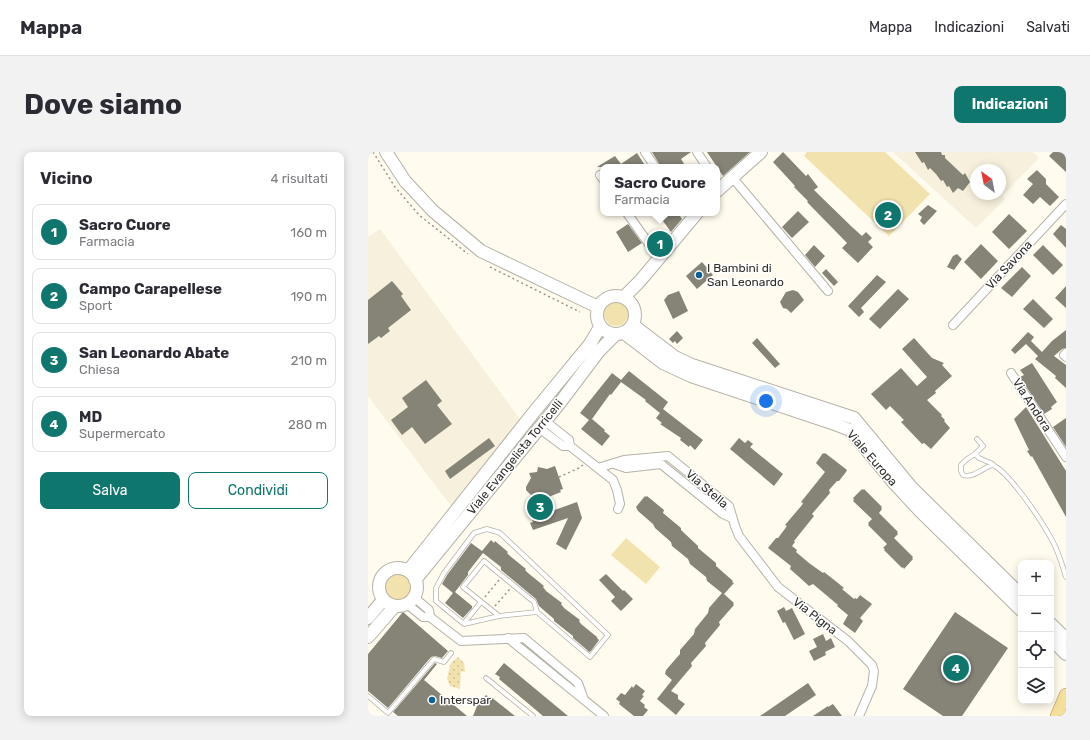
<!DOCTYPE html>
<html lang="it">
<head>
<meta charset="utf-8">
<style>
	:root { --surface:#fff; --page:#f2f2f3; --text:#2b2b33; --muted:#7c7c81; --line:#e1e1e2; --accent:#0f766e }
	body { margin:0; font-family:Rubik,sans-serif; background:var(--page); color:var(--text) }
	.controls { position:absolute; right:12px; bottom:12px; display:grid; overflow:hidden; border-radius:8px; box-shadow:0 2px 10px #0003 }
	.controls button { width:36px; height:36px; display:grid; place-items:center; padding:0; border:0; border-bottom:1px solid var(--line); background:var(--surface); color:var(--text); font:20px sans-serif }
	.compass { position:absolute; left:602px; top:12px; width:36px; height:36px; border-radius:50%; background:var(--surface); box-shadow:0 2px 10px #0003; rotate:328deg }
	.you { position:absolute; left:398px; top:249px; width:14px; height:14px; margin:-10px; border:3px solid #fff; border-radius:50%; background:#1a73e8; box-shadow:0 0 0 6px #1a73e833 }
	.badge { display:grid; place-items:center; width:26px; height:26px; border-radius:50%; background:var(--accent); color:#fff; font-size:13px; font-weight:700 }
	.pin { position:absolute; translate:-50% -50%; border:2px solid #fff; box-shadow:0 1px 4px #0006 }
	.popup { position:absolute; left:232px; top:12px; width:120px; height:52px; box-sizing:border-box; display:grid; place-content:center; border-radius:8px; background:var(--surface); filter:drop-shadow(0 1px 3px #0005); font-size:13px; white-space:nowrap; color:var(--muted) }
	.popup b { font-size:15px; color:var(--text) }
	.popup::after { content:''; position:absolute; left:50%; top:100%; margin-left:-8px; border:8px solid transparent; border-top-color:var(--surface) }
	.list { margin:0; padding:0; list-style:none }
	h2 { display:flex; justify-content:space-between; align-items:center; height:52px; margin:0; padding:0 16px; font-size:17px }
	h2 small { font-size:13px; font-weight:400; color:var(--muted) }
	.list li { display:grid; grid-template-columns:26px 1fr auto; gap:12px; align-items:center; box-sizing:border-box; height:56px; margin:0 8px 8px; padding:0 8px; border:1px solid var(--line); border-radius:8px }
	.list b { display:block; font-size:15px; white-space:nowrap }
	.list p { margin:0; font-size:13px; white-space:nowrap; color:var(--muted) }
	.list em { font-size:13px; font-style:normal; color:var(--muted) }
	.actions { display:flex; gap:8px; padding:12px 16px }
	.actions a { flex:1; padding:9px 0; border:1px solid var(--accent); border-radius:8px; text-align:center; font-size:14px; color:var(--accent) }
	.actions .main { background:var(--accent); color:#fff }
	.icon { flex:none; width:22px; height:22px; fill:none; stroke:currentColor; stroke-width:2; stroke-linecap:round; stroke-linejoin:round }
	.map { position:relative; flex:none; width:698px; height:564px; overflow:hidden; border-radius:8px }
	header { display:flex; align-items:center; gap:24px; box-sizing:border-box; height:56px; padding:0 20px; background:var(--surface); border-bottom:1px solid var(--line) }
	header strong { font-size:19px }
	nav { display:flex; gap:22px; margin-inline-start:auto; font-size:14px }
	.intro { display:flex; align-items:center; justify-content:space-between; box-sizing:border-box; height:96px; padding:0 24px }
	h1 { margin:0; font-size:28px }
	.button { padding:10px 18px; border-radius:8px; background:var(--accent); color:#fff; font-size:14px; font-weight:700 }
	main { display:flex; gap:24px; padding:0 24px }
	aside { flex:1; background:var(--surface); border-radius:8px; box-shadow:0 2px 10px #0003 }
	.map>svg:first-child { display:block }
	.built { fill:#f6f0dc; fill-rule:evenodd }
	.green { fill:#f2e2ad }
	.park { fill:url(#park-dots) }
	.building { fill:#868377 }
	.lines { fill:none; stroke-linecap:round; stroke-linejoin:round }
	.lane-casing { stroke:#b5b2a6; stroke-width:5.5 }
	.street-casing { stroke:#b5b2a6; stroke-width:10 }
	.secondary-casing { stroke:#b5b2a6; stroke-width:14 }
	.primary-casing { stroke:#aa9446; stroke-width:14 }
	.path { stroke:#98958c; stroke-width:1.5; stroke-dasharray:2 3; stroke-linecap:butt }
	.lane { stroke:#fff; stroke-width:4 }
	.street { stroke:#fff; stroke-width:8 }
	.secondary { stroke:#fff; stroke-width:12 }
	.primary { stroke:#f4e09a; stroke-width:13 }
	.poi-dot { fill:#0f6092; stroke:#fff; stroke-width:1.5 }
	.labels { text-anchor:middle; stroke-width:3; stroke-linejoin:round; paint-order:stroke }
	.street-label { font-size:12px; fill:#2f2d28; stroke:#fff }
	.poi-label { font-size:12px; fill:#2f2d28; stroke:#fff; text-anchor:start }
</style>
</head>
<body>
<header>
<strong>Mappa</strong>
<nav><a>Mappa</a><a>Indicazioni</a><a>Salvati</a></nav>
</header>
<div class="intro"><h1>Dove siamo</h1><a class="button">Indicazioni</a></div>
<main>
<aside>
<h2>Vicino<small>4 risultati</small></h2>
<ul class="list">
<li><span class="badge">1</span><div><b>Sacro Cuore</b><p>Farmacia</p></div><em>160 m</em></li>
<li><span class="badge">2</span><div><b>Campo Carapellese</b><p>Sport</p></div><em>190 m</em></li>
<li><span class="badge">3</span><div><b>San Leonardo Abate</b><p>Chiesa</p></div><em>210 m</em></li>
<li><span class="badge">4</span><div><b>MD</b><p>Supermercato</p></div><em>280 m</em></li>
</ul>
<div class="actions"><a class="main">Salva</a><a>Condividi</a></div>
</aside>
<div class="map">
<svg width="698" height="564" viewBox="0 0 698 564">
	<defs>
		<pattern id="park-dots" width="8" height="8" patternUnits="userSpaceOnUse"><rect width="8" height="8" fill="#f2e2ad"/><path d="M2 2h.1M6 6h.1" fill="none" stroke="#d0c295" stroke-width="1.8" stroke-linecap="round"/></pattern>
	</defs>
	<rect width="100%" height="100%" fill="#fffbee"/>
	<path class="built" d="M525 0H665L671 6 634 44 637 47 608 76ZM608 18H632V42H608Z
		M12 77 152 267 83 354 0 244V85Z"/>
	<path class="green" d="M439 0H517L562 42 521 84 436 4Z
		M236 162a12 12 0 1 1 24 0a12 12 0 1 1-24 0Z
		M258 386 292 415 278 432 243 403Z
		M14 436a15 15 0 1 1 30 0a15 15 0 1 1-30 0Z"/>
	<path class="park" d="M90 505 96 511 97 520 93 519 92 537 82 534 79 526 83 511Z"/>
	<path class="building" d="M284 0H323L313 7 318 15H293Z
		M339 0H382L355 24Z
		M415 0 438 24 440 22 450 35 446 38 484 75 494 84 498 80 504 86 500 90 505 95 490 111 474 96 479 91 439 50 440 49 426 35 427 34 405 10Z
		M547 0H573L574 3H577V6L595 23 597 21 602 30 595 39 590 36 585 41 581 34 579 35 575 28 573 29 568 22 562 16 560 18 556 10 554 11Z
		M685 0H698V20L681 4Z
		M269 1 278 15H229L247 4 253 12Z
		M669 18 678 27V32L691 45 682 54 672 45 665 52 655 43 665 32 659 27Z
		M560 53 569 59 556 73 552 69 554 65 550 62Z
		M430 59 441 70 424 86 414 75Z
		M289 61H310L314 67 303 80Z
		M641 62 659 79 641 97 624 80Z
		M260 72 274 91 260 100 248 80Z
		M693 73 698 77V96L685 82Z
		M613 92 630 109 613 127 596 110Z
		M446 93 457 104 447 115 437 103Z
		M675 93 695 113 685 123 665 103Z
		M589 102 594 107 586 118 579 115 585 104Z
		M334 110 345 123 329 137 318 124Z
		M654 115 663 124 644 145 633 136Z
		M458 117 470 130 466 134 454 121Z
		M509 123 518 130 493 156 496 160 491 165 480 154Z
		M24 129 35 142 33 144 43 158 20 176 22 179 13 186 11 184 0 192V148Z
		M698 134V156L687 146Z
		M530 137 541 147 512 177 501 167Z
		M425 138 430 140 436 148 423 161 419 157 415 156 412 150 418 140Z
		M311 139 320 159 305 167 296 148 300 143Z
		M665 147 685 167 676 176 655 157Z
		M698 178V196L694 197 686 204 698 213V236L687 226 688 224 667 207 670 204 658 192 647 202 643 198 660 180 666 185 663 189 674 200 684 189Z
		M309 179 315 186 309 192 307 189 305 191 301 187Z
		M389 186 412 212 407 216 384 191Z
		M546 186 564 206 576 211 574 213 584 224 567 239 568 241 559 248 574 263 573 264 577 268 576 269 582 276 563 297 556 291 554 292 533 270 536 268 522 254 518 258 503 242 533 216 549 234 559 225 534 197Z
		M664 211 689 250 683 255 684 257 676 262 652 225 656 223 652 218Z
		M261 219 300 250 295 257 335 288 327 298 322 293 321 295 312 288 313 286 292 272 294 271 288 266 292 261 277 249 278 248 253 230 243 243 242 242 224 267 237 278 236 279 242 284 234 294 213 277 221 268 212 261 244 221 253 228Z
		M58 228 74 249 69 253 84 272 57 292 44 275 34 283 23 268 40 255 34 246Z
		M658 255 698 319V365L664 304 663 305 659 299 661 298 646 267Z
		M698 266V295L685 275Z
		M121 286 127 294 82 327 77 319Z
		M371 286 377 291 380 288 385 292 382 295 415 322 406 334 362 297Z
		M455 301 456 302 457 301 470 311 479 318 478 320 471 329H469L461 338 462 341 444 362 446 364 426 389 427 390 424 394 429 398 428 400 441 411 455 421 456 420 470 431 476 436 474 437 486 447 487 446 489 447 492 443 504 452 492 466 495 469 487 481 475 472 480 463 469 454 470 453 445 432 441 434 430 424 422 417 423 414 400 396 408 386H410L419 374 417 373 434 353 435 351 433 350 457 320 448 311Z
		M187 314 195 337 192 338 193 340 183 344 178 350 181 360 209 350 214 366 198 398 188 392 200 366 165 378 162 371 165 370 164 367 168 366 161 345 164 344 158 338V335L163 326 161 321 169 320 170 315 179 317Z
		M494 337 495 338 496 337 514 355 513 356 514 357 511 361 530 380 529 381 530 382 526 386 545 405 544 406 545 407 536 417 535 415 534 416 516 398 517 397 515 396 519 392 500 373 501 372 500 371 504 367 485 349 486 348 485 346Z
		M277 344 278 345 279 344 296 358 295 361 313 376V378L330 394V396L348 411V414L365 429 364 430 366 431 356 442 366 451 365 452 366 453 351 470 352 473 337 491 338 494 323 511 324 514 303 539 310 543V547L317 552 308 563 289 547 304 528 297 522 298 518 312 502V498L326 482 327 477 340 461 341 456 354 441 339 429 338 425 322 412 320 407 304 394 303 390 287 376 285 372 270 359 268 355Z
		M123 388 126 391 127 389 140 400 139 401 142 404 158 417 157 418 160 421 176 434 175 435 178 439 194 451 193 452 196 456 212 468 211 469 213 472 229 485V486L231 488 223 499 221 500 218 497 205 486V484L186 469V467L171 454 168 447 133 418V415L115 401 100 420V423L87 440 104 454V456L95 466 77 451 85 441 74 432 79 423 103 391 114 399Z
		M238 422 255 439 256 438 265 447 253 459 243 449 247 445 231 428Z
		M416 455 418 459 424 456 437 482 426 488 417 470 415 471 409 459Z
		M35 460 80 499 74 506 67 504 63 505 20 556 0 539V502Z
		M587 460 640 496 594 564H575L535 537Z
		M455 482 458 489 463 486 467 495 457 500 458 503 446 509 441 499 449 495 445 487Z
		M67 511 69 512 56 528 99 564H30L25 560Z
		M136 511 200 564H175L131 527 132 525 127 522Z
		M440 531 448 543 417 564H392Z
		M268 532 277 539 274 543 276 544 272 549 277 553 276 555 280 558 275 564H266L251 552 252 550 248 547 253 541 257 543 264 534 265 536Z
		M118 543 122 546 123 545 147 564H105L109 554Z
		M465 552 474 564H445L460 554V555Z"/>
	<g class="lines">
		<g class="lane-casing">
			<path id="lane" d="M609 287 615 294 607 302 599 307 593 313V319L595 323C605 327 615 315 625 313 643 322 675 371 685 390 691 401 694 413 698 425
				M607 302 611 306 625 312
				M96 471 113 450
				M96 472 68 449V436L76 421 106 381 119 377 132 381 240 483 222 505 169 460 166 450 116 409 95 435 131 464 169 460
				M96 472 131 464
				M118 526 165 564
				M0 544 20 561 66 507 76 510 83 501"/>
		</g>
		<g class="street-casing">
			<path id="street" d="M277 0 287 15
				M329 0 339 15
				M232 23 235 27
				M364 25 460 139
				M259 61 291 106
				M585 173 698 52
				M698 201 696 203 698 205
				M643 221 698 305
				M177 269 201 288 202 294 245 328 249 338 252 352 250 357
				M171 276 195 294H202
				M246 312 258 316 293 312 355 362 364 366
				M230 316 256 308 300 304 361 354 367 374 371 384 410 435 480 489 504 513 506 519 504 534 491 564
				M47 446 61 458 62 465
				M39 452 55 465H62L93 489 156 486 210 531 216 548
				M140 486 236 564"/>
		</g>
		<g class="secondary-casing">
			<path id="secondary" d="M18 0 37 29 65 59 113 99 230 155
				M349 39 393 0
				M229 163a19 19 0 1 1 38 0a19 19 0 1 1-38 0Z
				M256 145 272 129 329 61
				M265 173 307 205 324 213 486 266 544 336 653 443
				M256 181 295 211 323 224 464 271 482 278 526 331 552 359 653 458
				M11 435a19 19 0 1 1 38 0a19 19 0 1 1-38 0Z
				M40 419 166 260 222 192 232 175
				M47 428 191 252 231 199 247 183
				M0 466 15 448
				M683 472 698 487
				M0 485 26 455
				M683 487 698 502"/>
		</g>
		<g class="primary-casing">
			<path id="primary" d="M689 564 698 543"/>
		</g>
		<path class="path" d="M5 0 27 35 51 63 100 102
			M122 115 212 160
			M191 325 211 316 215 313
			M117 445 131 428
			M127 454 142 437"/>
		<use href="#lane" class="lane"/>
		<use href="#street" class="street"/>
		<use href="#secondary" class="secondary"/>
		<use href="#primary" class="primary"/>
	</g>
	<g class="poi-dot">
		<circle cx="331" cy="123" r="4"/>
		<circle cx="64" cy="548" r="4"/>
	</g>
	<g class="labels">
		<g class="street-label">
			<text transform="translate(641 113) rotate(-47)" y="4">Via Savona</text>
			<text transform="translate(664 253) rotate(57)" y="4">Via Andora</text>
			<text transform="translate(147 305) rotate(-51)" y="4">Viale Evangelista Torricelli</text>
			<text transform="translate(504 306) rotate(49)" y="4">Viale Europa</text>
			<text transform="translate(339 337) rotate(41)" y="4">Via Stella</text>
			<text transform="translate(447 464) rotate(38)" y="4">Via Pigna</text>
		</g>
		<g class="poi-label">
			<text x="339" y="120">I Bambini di<tspan x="339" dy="14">San Leonardo</tspan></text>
			<text x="72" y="552">Interspar</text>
		</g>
	</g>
</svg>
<div class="controls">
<button>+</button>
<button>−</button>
<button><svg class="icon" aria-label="locate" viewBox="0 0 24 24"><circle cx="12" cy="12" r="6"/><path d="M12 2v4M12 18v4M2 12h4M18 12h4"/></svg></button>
<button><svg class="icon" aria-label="layers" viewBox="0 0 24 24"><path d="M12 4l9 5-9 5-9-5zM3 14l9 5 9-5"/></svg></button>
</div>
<svg class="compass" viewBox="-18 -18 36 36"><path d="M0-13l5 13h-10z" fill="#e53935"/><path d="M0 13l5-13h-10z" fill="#7c7c81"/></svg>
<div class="you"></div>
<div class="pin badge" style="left:292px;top:92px">1</div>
<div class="popup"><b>Sacro Cuore</b>Farmacia</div>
<div class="pin badge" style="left:520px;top:63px">2</div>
<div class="pin badge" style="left:172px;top:355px">3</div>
<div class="pin badge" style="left:588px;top:516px">4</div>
</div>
</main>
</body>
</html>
